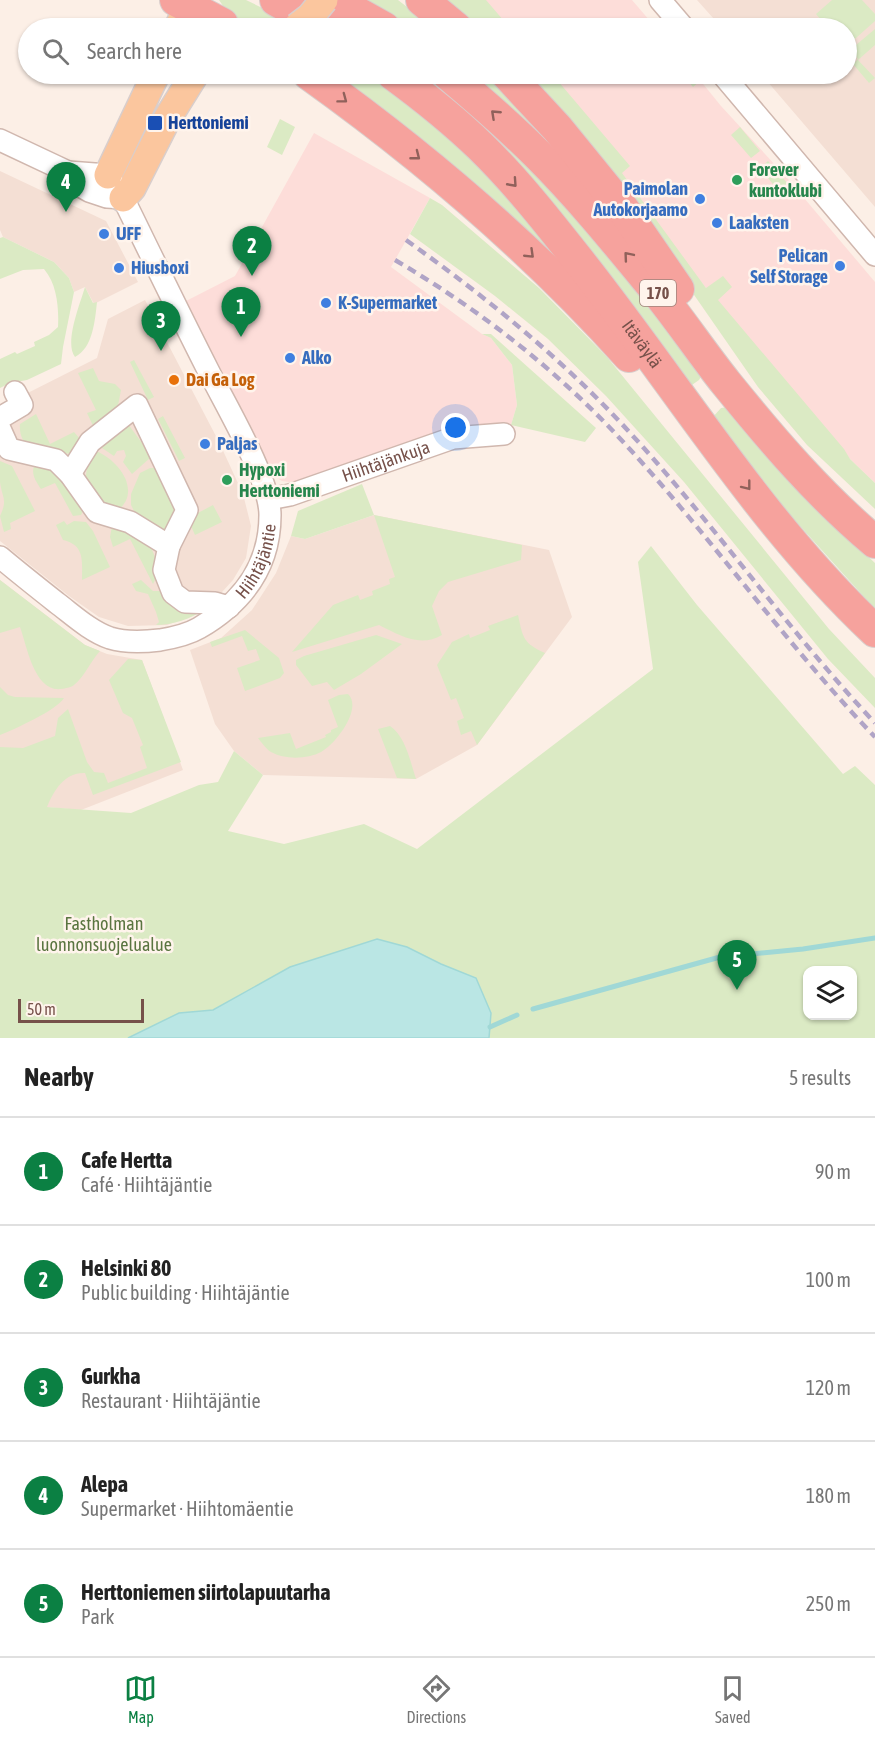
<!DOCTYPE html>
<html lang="en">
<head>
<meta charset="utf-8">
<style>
	:root { --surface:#fff; --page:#f6f6f6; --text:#222; --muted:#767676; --line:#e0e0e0; --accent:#0b8043 }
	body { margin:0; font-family:"Asap Condensed",sans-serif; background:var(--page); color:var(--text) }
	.controls { position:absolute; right:18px; bottom:18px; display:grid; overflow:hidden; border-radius:12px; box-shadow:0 2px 4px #0004 }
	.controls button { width:54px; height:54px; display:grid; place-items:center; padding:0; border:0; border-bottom:2px solid var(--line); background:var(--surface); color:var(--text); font:30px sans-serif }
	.scale { position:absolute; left:18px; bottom:15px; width:126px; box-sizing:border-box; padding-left:6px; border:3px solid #76514a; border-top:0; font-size:16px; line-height:21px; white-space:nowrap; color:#76514a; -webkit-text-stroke:4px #fff4ec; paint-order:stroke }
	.you { position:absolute; left:456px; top:428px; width:21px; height:21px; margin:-15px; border:4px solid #fff; border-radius:50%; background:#1a73e8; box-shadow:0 0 0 9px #1a73e833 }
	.badge { display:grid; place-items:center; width:39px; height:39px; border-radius:50%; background:var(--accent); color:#fff; font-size:20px; font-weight:700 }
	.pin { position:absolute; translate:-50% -50px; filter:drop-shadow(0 2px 3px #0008) }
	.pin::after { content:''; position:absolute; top:32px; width:21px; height:18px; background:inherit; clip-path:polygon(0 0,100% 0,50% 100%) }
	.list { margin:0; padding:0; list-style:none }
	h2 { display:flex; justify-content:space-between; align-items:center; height:78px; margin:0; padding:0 24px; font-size:26px }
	h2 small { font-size:20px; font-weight:400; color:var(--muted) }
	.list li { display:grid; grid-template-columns:39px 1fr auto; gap:18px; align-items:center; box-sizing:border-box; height:108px; padding:0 24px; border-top:2px solid var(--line) }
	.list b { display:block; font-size:22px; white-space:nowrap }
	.list p { margin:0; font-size:20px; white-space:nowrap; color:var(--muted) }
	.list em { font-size:20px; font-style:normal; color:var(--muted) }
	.icon { flex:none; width:33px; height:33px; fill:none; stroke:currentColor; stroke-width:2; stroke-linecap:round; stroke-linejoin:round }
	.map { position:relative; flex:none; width:875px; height:1038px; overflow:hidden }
	.search { position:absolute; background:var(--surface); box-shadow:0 2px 4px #0004; left:18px; right:18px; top:18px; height:66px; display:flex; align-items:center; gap:15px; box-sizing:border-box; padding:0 21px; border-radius:33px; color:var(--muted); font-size:22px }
	.sheet { height:618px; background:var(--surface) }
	nav { display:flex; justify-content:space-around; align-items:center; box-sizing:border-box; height:84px; border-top:2px solid var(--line); background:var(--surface); font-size:16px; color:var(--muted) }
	nav a { display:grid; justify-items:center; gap:3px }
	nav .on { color:var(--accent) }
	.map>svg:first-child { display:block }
	.residential { fill:#f4dfd4 }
	.commercial { fill:#fdddd9 }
	.green { fill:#dbeac4; fill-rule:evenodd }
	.water { fill:#bae6e4; stroke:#a0d8d6; stroke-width:1.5 }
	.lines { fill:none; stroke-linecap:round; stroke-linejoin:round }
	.stream { stroke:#a0d8d6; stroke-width:5 }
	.minor-casing { stroke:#d0b7ae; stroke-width:24 }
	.major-casing { stroke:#d9cecc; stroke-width:30 }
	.highway-casing { stroke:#d9cecc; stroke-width:34 }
	.minor { stroke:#fff; stroke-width:21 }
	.major { stroke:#fbc69e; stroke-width:27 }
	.highway { stroke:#f6a29d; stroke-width:32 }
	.rail { stroke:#b0a4c6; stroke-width:4.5; stroke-dasharray:9 6; stroke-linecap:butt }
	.major-bridge-casing { stroke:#d9cecc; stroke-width:30; stroke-linecap:butt }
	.major-bridge { stroke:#fbc69e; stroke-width:27 }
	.oneway { stroke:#90615b }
	.transit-dot { fill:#1a4fb4; stroke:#fff4ec; stroke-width:2 }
	.leisure-dot { fill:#2e9e5b; stroke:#fff4ec; stroke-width:2 }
	.shop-dot { fill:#3f7fe0; stroke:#fff4ec; stroke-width:2 }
	.food-dot { fill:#e8710a; stroke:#fff4ec; stroke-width:2 }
	.labels { text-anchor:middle; stroke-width:5; stroke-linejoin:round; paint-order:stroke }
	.shield { fill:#fff4ec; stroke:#9f827b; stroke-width:1.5 }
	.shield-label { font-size:16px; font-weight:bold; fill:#76514a }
	.transit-label { font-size:18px; font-weight:bold; fill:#164399; stroke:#fff4ec; text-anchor:start }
	.leisure-label { font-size:18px; font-weight:bold; fill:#27864d; stroke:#fff4ec; text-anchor:start }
	.shop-label { font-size:18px; font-weight:bold; fill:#366cbe; stroke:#fff4ec; text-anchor:start }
	.street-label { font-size:18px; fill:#76514a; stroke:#fff4ec }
	.food-label { font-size:18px; font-weight:bold; fill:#c56008; stroke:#fff4ec; text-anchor:start }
	.park-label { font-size:18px; fill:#5a7540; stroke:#fff4ec }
</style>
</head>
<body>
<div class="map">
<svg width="875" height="1038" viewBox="0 0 875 1038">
	<rect width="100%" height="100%" fill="#fcefe6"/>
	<path class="residential" d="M697 0H875V207L761 74H846V28H722Z
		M0 171 106 221 138 282 94 304 85 287 74 292 69 278 54 262 3 237 0 230Z
		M145 300 219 442 243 494 251 526 246 558 233 580 212 603 199 613 167 625 128 626 99 617 69 596 0 541V407L97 358 108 319Z
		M374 515 549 550 572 617 477 745 416 779 263 775 234 751 215 724 190 650 221 638 252 610 276 573 291 536 305 539Z
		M0 580 85 645 107 654 142 660 183 770 81 810 0 803Z"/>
	<path class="commercial" d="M471 0H632L656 28H496Z
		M534 74H695L721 106 788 179 875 282V483L850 459 706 288Z
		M314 133 430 198 391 267 482 334 491 338 512 365 517 405 511 425 471 428 296 483 282 481 270 474 260 460 186 301 235 276Z"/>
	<path class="green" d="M219 0H246L285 19C259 30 234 24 219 0Z
		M363 0H398L434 28H407Z
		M442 0H486L510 28H477Z
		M832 0H862L875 14V21L847 46 846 28H828L816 14Z
		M875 29V45L858 60 875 78 869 83 853 64 858 59 850 50Z
		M331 74H376L382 78 451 134 556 247 547 255Z
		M415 74H427L489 125 607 251 702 375 699 380 689 387Z
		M468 74H487L508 92 621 218Z
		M525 74H552L630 166 622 173 706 288 723 276 732 287 718 300 844 449 850 459 875 483V509L807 445 758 387 658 243Z
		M682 74H695L701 80 693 87Z
		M280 119 295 127 282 155 267 147Z
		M740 127 760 151 751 158 731 135Z
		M768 161 789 185 780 193 760 168Z
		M430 198 442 205 539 288 607 357 829 629 875 678V708L828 659 684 482 606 396 548 339 495 296 410 234Z
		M3 237 54 262 69 278 74 292 63 347 61 364 27 380 10 383 0 388V359L15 352 17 354 35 346 34 342 49 335 58 327C59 308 57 284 44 269L23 270 0 279V238Z
		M85 287 93 303 97 302C95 320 93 348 75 357 64 343 80 304 85 287Z
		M482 334H491L596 428 585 442 511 425 517 405 512 365 491 338Z
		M134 360 154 397 148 400 130 362Z
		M93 368 99 381 115 384 121 390 117 411 96 432 87 413 96 410 78 373Z
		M728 407 818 510 875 563V609L782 506 712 418 721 408Z
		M36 414 50 444 74 432 80 439 71 454 31 449C23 443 19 434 20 424Z
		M163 416 185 458 179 461 158 419Z
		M128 424 150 454V458L132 474 123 462 126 456 124 450 117 451 114 456 99 446Z
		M96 451C121 461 145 496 112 514L84 487 89 456Z
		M0 461 12 466 35 511 10 523 11 529 4 532 0 516C8 499 2 498 0 482 0 475 0 467 0 461Z
		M35 464 54 468 80 500 83 511 81 515 73 516 55 483 41 489C36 481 30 474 35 464Z
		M150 468H158L178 503 169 536 139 521 131 505V494L140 473Z
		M362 484 374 515 522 545 521 560 448 582 439 591 432 606 442 635C420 648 399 635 379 625L292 652 333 605 358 595 360 600 373 595 372 591 390 584 389 579 395 577 374 515 305 539 291 536 298 511Z
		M213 505 222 522 195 535 191 526 196 514Z
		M64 521 67 525 74 521 86 522 93 531 110 567 82 580C82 561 85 545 63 540L56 525Z
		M112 526C120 529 134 530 140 535 154 545 162 570 153 584L130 539 113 547 110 537Z
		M651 546 697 605 843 774 855 766 875 785V1038H0V747L23 748 55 736 58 718 68 709 87 762 94 772 104 773 108 783 147 768 140 747 143 745 132 718 123 713 109 680 128 659 142 660 181 762 93 795 85 773C65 772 54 790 47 807L131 813 199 785 218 782 234 751 263 775 228 831 284 844 364 824 417 849 653 669 638 562ZM808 970H852V1016H808Z
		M0 580 85 645 100 651C90 662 85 676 74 685 70 688 66 688 61 689 34 692 27 646 20 627L0 633Z
		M141 580 153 591H159L204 609C192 619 172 625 156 625L159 622 156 612 148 594 136 591 132 584Z
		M518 615C523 638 523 643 545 653L477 745 471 731 461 735 457 721 464 718 456 698 451 700 437 665 452 642 469 634 470 638 490 630 488 626Z
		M245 630 279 658 284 673 280 678 245 691 237 668 260 660 256 649 248 651 242 636 212 647 210 642Z
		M376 635 402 644 361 674 334 690 327 682 312 686 296 665V660L304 656Z
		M0 687 8 695 15 697 64 698C57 710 15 729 0 735Z
		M348 694C363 708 336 744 321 752 308 759 285 760 271 752 266 749 262 743 258 738L290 733 296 749 326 737 325 735 331 732V730L338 727 328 700 339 695Z
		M390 726C406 737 410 761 416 779L397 778 378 729Z"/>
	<path class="water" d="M377 939 407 947 441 964 476 978 491 1013 489 1038H128L179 1013 213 1010 290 967Z"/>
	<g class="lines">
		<path class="stream" d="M533 1009 720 957 803 949 875 938
			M490 1027 517 1015"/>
		<g class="minor-casing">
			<g id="minor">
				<path d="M660 0 684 28"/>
				<path d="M722 74 875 255"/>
				<path d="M0 140 68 172 82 187 89 191 107 197 123 198"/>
				<path d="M0 418 22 405 15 392"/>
				<path d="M0 429 9 449 56 460 70 474 97 512 130 522 169 546 164 570 173 593 185 602 215 603 229 607"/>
				<path d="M70 474 90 442 137 405 187 510 169 546"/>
				<path id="s1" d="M269 499 290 495 453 438 504 434"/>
				<path id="s2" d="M0 557C19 573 38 588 57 603 73 615 90 631 110 638 126 643 143 642 160 640 172 638 187 635 199 628 242 603 270 567 270 515 270 479 225 404 208 370 179 313 151 255 123 198L108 175 68 172"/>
			</g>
		</g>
		<g class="major-casing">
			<path id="major" d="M178 28 191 0
				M108 175 156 74
				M123 198 132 188 167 119 195 74"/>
		</g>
		<g class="highway-casing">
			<g id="highway">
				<path d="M176 0 222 24"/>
				<path d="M276 0 327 28"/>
				<path d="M334 0 384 28"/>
				<path d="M422 0 456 28"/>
				<path d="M309 74C425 157 534 250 629 356"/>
				<path id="s3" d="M393 74C423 96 453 120 480 146 514 179 545 218 575 256 675 381 758 521 875 631"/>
				<path d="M448 74C479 100 510 127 539 156 580 197 618 244 655 289 680 320 702 353 726 383 772 440 819 495 875 542"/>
				<path d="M507 74 557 128 623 209 678 289"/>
			</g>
		</g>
		<use href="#minor" class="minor"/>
		<use href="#major" class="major"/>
		<use href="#highway" class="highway"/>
		<path class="rail" d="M406 240C483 295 555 353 620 422 710 518 785 627 875 723
			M395 260C475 307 548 363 612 430 705 528 782 640 875 737"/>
		<g class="major-bridge-casing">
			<path id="major-bridge" d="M297 27 310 17 324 0"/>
		</g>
		<use href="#major-bridge" class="major-bridge"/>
	</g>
	<defs><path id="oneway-chevron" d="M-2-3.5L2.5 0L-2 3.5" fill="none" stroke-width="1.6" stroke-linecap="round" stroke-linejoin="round" transform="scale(1.5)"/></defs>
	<g class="oneway">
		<use href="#oneway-chevron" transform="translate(343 99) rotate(37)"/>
		<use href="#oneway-chevron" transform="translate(495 114) rotate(-137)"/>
		<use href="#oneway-chevron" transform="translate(416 156) rotate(38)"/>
		<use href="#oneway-chevron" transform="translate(513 183) rotate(48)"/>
		<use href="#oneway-chevron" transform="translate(530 254) rotate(44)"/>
		<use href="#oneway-chevron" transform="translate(628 256) rotate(-130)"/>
		<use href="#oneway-chevron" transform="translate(747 486) rotate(52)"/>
	</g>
	<rect class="transit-dot" x="147" y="115" width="16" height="16" rx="3"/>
	<g class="leisure-dot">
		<circle cx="737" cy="180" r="6"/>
		<circle cx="227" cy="480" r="6"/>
	</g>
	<g class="shop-dot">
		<circle cx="700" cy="199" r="6"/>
		<circle cx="717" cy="223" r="6"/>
		<circle cx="104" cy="234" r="6"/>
		<circle cx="840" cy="266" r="6"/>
		<circle cx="119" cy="268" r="6"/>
		<circle cx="326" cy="303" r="6"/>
		<circle cx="290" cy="358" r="6"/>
		<circle cx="205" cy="444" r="6"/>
	</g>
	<circle class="food-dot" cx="174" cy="380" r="6"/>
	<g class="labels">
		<rect class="shield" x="640" y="280" width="36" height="26" rx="4.5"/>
		<g class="shield-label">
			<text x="658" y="299">170</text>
		</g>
		<g class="transit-label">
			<text x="168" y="129">Herttoniemi</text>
		</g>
		<g class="leisure-label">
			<text x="749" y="176">Forever<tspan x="749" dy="21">kuntoklubi</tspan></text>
			<text x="239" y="476">Hypoxi<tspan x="239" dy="21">Herttoniemi</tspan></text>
		</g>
		<g class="shop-label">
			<text x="688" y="195" text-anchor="end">Paimolan<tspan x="688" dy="21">Autokorjaamo</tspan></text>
			<text x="729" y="229">Laaksten</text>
			<text x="116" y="240">UFF</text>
			<text x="828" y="262" text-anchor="end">Pelican<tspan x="828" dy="21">Self Storage</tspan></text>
			<text x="131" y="274">Hiusboxi</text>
			<text x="338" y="309">K-Supermarket</text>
			<text x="302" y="364">Alko</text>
			<text x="217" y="450">Paljas</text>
		</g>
		<g class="street-label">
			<text dy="6" stroke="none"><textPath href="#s3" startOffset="369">Itäväylä</textPath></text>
			<text dy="6" stroke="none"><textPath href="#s1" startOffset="123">Hiihtäjänkuja</textPath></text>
			<text dy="6" stroke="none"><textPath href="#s2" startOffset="320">Hiihtäjäntie</textPath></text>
		</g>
		<g class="food-label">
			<text x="186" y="386">Dai Ga Log</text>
		</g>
		<g class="park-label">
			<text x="104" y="930">Fastholman<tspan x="104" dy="21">luonnonsuojelualue</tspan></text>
		</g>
	</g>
</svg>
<div class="controls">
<button><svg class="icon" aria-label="layers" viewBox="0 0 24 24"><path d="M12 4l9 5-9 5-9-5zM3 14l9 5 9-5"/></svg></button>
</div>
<div class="scale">50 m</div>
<div class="you"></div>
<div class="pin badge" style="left:241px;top:337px">1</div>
<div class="pin badge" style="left:252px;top:276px">2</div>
<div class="pin badge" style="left:161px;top:351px">3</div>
<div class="pin badge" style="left:66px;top:212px">4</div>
<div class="pin badge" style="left:737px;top:990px">5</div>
<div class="search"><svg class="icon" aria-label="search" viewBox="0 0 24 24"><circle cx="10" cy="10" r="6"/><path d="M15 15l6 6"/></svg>Search here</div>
</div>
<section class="sheet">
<h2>Nearby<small>5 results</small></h2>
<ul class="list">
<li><span class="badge">1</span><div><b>Cafe Hertta</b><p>Café · Hiihtäjäntie</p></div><em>90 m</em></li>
<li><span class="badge">2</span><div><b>Helsinki 80</b><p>Public building · Hiihtäjäntie</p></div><em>100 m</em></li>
<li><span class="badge">3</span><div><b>Gurkha</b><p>Restaurant · Hiihtäjäntie</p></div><em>120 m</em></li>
<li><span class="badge">4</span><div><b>Alepa</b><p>Supermarket · Hiihtomäentie</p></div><em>180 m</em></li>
<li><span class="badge">5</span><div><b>Herttoniemen siirtolapuutarha</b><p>Park</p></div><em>250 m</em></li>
</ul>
</section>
<nav>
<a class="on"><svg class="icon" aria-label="map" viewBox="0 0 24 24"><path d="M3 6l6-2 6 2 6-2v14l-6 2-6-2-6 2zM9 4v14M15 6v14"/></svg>Map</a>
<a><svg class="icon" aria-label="directions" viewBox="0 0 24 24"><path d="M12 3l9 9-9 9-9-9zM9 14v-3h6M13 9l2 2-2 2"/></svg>Directions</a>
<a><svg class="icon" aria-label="saved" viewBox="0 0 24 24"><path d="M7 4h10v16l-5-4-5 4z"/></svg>Saved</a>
</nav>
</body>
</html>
